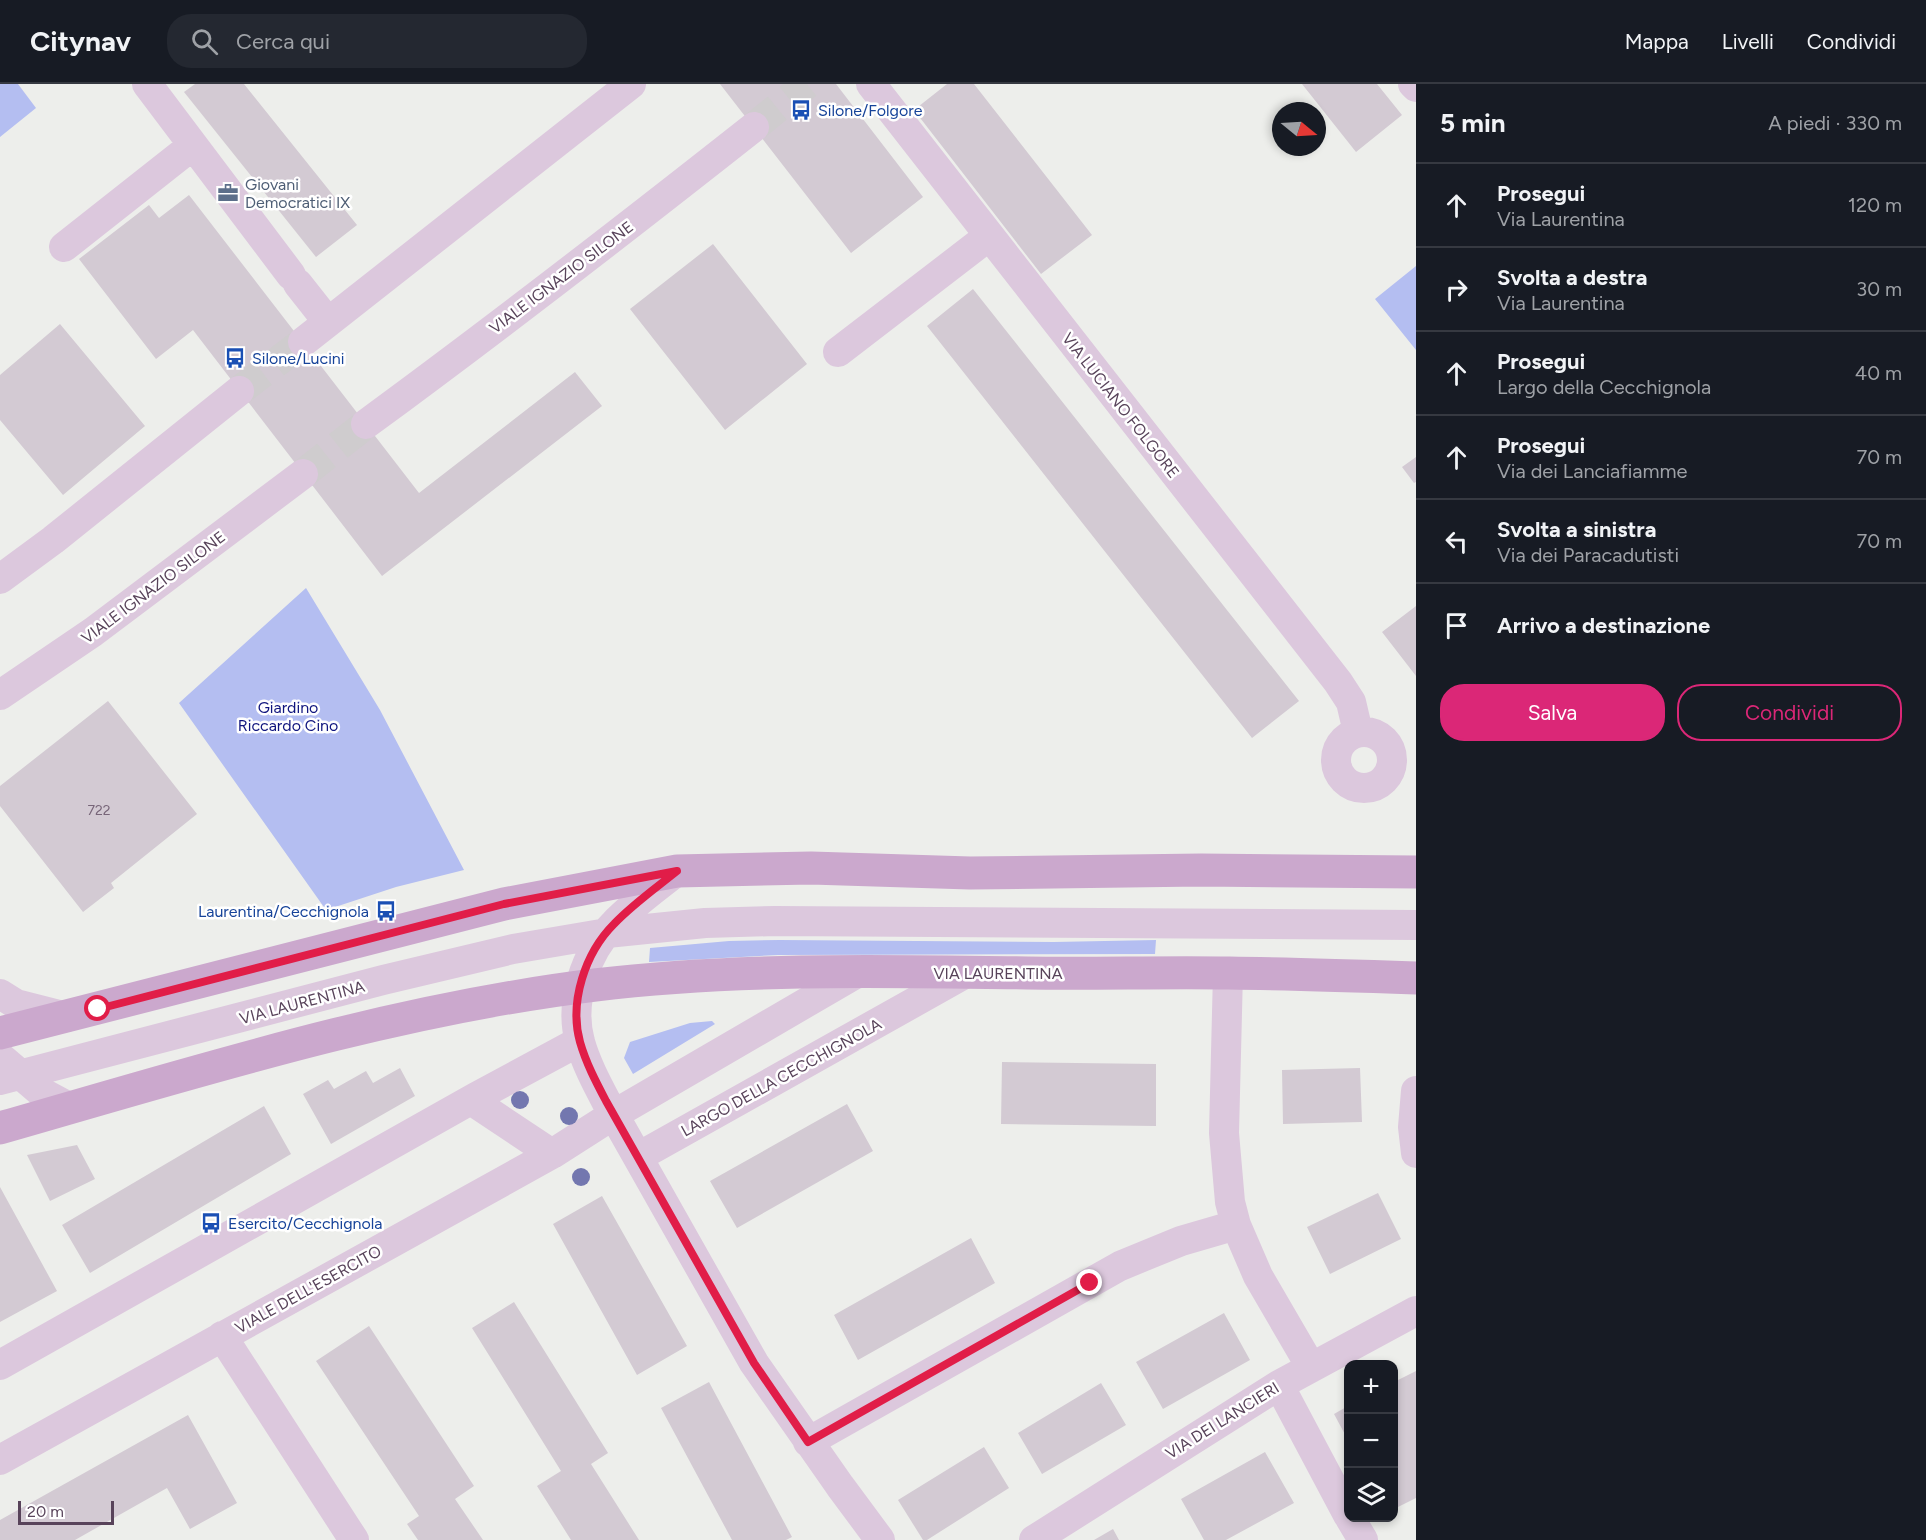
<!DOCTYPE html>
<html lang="it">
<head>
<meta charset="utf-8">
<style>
	:root { --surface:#171b24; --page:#242831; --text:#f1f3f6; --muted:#9ea1a6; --line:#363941; --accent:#db2777 }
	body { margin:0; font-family:Figtree,sans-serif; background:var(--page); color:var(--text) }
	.controls { position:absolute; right:18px; bottom:18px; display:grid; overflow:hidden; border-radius:12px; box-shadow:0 3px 9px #0003 }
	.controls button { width:54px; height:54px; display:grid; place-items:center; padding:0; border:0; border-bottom:2px solid var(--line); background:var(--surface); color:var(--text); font:30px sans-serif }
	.compass { position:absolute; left:1272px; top:18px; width:54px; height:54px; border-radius:50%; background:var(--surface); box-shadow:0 3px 9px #0003; rotate:108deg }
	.scale { position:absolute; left:18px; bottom:15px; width:96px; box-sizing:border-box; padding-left:6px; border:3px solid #58435a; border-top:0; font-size:16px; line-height:21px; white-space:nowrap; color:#58435a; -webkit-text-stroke:4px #fff; paint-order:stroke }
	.stop { position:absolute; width:18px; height:18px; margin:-14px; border:4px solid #e11d48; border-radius:50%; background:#fff }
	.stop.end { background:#e11d48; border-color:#fff; box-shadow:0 2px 6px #0008 }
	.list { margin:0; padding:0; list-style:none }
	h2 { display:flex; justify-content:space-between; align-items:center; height:78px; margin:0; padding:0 24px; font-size:26px }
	h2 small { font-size:20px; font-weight:400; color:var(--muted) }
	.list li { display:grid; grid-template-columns:39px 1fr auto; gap:18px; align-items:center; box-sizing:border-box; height:84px; padding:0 24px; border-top:2px solid var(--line) }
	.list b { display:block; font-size:22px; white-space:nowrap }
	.list p { margin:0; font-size:20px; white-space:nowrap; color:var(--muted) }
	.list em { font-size:20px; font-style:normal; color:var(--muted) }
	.actions { display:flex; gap:12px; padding:18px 24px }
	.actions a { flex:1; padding:14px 0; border:2px solid var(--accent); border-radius:24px; text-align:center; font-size:21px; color:var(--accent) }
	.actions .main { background:var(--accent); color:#fff }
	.icon { flex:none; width:33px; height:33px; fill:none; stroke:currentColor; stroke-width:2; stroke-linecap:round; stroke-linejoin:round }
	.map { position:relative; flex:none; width:1416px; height:1456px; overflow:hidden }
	header { display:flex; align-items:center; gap:36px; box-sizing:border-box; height:84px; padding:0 30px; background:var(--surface); border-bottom:2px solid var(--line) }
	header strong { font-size:28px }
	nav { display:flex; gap:33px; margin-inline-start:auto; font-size:21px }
	.search { width:420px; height:54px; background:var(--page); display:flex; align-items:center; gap:15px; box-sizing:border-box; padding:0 21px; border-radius:24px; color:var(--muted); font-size:22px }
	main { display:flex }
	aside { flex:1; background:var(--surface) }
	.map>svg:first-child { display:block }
	.green { fill:#b4bef1 }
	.building { fill:#d3cad3 }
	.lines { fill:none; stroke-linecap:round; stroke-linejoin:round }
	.minor-tunnel { stroke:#cfccce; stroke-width:30; stroke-dasharray:30 15; stroke-linecap:butt }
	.minor { stroke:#dcc8dd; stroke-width:30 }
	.major { stroke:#cba8cd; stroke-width:33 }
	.tree { fill:#7377af }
	.route { stroke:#e11d48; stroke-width:8 }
	.labels { text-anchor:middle; stroke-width:5; stroke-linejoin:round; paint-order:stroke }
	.number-label { font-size:14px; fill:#776578 }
	.transit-label { font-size:16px; fill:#164399; stroke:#fff; text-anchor:start }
	.service-label { font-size:16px; fill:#4e5e75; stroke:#fff; text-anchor:start }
	.street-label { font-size:16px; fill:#58435a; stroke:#fff }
	.park-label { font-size:16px; fill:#10157e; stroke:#fff }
</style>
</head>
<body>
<header>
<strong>Citynav</strong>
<div class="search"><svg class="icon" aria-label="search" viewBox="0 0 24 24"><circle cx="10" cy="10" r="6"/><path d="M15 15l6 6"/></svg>Cerca qui</div>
<nav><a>Mappa</a><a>Livelli</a><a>Condividi</a></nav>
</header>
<main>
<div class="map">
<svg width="1416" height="1456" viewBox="0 0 1416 1456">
	<rect width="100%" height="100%" fill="#edeeeb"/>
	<path class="green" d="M0 0H18L36 24 0 53Z
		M1416 182V266L1375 215Z
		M306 504 380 626 464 786 396 803 326 826 179 619Z
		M779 856 1054 858 1156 856 1155 870 778 871 649 878 650 864 729 857Z
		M712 937 715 940 633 990 624 974 630 958 690 939Z"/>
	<path class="building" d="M195 0H244L357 141 316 173 184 8Z
		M720 0H836L923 113 851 169Z
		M947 0H974L1092 151 1041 190 914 26Z
		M1302 0H1377L1402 31 1356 68Z
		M189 111 419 409 575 288 602 322 382 492 193 246 156 275 79 175 149 121 159 134Z
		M713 160 807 280 725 346 630 225Z
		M973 205 1299 617 1252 654 927 242Z
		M60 240 145 342 63 411 0 336V291Z
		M1416 373V398L1414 399 1402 383Z
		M1416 522V592L1382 548Z
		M108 617 197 730 111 799 114 804 83 828 0 722V702Z
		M1002 978 1156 980V1042L1001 1040Z
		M400 984 415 1012 331 1060 303 1010 328 996 334 1005 366 987 373 999Z
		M1360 984 1362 1038 1283 1040 1282 986Z
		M847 1020 873 1067 737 1144 710 1097Z
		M264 1022 291 1070 90 1189 62 1141Z
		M77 1061 95 1095 50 1117 27 1071Z
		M0 1103 57 1207 0 1238Z
		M1378 1109 1401 1155 1330 1190 1307 1143Z
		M602 1112 687 1262 637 1291 553 1140Z
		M971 1154 995 1199 858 1276 834 1231Z
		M514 1218 608 1369 591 1380 639 1456H571L537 1402 561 1387 472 1244Z
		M1224 1229 1250 1276 1163 1325 1136 1278Z
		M369 1242 474 1402 455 1415 483 1456H418L407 1440 419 1432 316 1277Z
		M1416 1287V1414L1394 1425V1369L1396 1368 1394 1363V1298Z
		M709 1298 792 1453 786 1456H732L661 1324Z
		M1101 1299 1126 1341 1042 1390 1018 1349Z
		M1348 1322V1356L1334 1330Z
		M188 1331 237 1419 190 1445 167 1404 75 1456H0V1436Z
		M984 1363 1009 1404 927 1456H923L898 1416Z
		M1265 1368 1294 1419 1226 1456H1204L1181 1415Z
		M1113 1445 1119 1456H1094Z"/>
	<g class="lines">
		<path class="minor-tunnel" d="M754 43 807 0
			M239 307 303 258
			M303 390 366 340"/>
		<path class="minor" d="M147 0 291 191
			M871 0 1338 598 1351 618 1358 648
			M1413 0 1416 3
			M64 163 192 62
			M298 200 328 238
			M303 258 631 0
			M838 268 989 152
			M366 340C497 244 626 144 754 43
			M0 495 53 456 239 307
			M0 611 93 548 303 390
			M1336 676a28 28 0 1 1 56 0a28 28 0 1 1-56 0Z
			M677 787C656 804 633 820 614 840 585 869 569 918 580 958 586 979 596 998 606 1017L754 1279 840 1402 880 1456
			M1228 889 1224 1049 1230 1118 1236 1141 1258 1192 1311 1283
			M0 910 16 920 67 933
			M0 973 41 1008 69 1023
			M0 996 383 896 513 865 607 849 705 839 775 837 1416 841
			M1416 1007 1413 1043 1416 1069
			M471 1016 552 1070
			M638 1073 968 888
			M222 1252 354 1456
			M0 1281 476 1013 580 957
			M1279 1301 1348 1431
			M808 1358 1120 1182 1181 1157 1236 1141
			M0 1376 552 1070 613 1031 857 889
			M1350 1434 1363 1456
			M1034 1456 1279 1301 1416 1227"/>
		<path class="major" d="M0 949 504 820 677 787 811 784 970 789 1201 786 1416 788
			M0 1044C196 988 391 926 595 901 737 884 884 887 1027 889 1094 890 1161 888 1229 889 1291 890 1354 892 1416 894"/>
	</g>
	<g class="tree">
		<circle cx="520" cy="1016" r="9"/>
		<circle cx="569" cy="1032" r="9"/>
		<circle cx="581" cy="1093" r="9"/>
	</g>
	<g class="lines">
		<path class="route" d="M98 925 504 820 677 787C656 804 633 820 614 840 585 869 569 918 580 958 586 979 596 998 606 1017L754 1279 808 1358 1090 1199"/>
	</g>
	<defs>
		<g id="bus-bare" transform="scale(1.62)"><path d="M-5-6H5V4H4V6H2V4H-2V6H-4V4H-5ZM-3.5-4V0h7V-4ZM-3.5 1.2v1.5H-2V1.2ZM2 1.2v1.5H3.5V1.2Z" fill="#1a4fb4" stroke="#fff" stroke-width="2.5" paint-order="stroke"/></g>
		<g id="office-bare" transform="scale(1.62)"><path d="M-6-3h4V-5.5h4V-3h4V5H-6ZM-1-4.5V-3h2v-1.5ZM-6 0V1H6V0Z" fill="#5c6f8a" stroke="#fff" stroke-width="2.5" paint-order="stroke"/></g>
	</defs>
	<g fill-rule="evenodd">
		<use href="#bus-bare" x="801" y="26"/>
		<use href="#office-bare" x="228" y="109"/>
		<use href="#bus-bare" x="235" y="274"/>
		<use href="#bus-bare" x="386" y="827"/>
		<use href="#bus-bare" x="211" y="1139"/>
	</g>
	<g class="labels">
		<g class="number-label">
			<text x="99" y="731">722</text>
		</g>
		<g class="transit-label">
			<text x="818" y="32">Silone/Folgore</text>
			<text x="252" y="280">Silone/Lucini</text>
			<text x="369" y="833" text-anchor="end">Laurentina/Cecchignola</text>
			<text x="228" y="1145">Esercito/Cecchignola</text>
		</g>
		<g class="service-label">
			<text x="245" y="106">Giovani<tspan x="245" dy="18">Democratici IX</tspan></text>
		</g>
		<g class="street-label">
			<text transform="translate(561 193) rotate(-37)" y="6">VIALE IGNAZIO SILONE</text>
			<text transform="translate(1121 321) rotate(52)" y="6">VIA LUCIANO FOLGORE</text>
			<text transform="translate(153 503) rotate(-37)" y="6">VIALE IGNAZIO SILONE</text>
			<text x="998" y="895">VIA LAURENTINA</text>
			<text transform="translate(302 918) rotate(-15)" y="6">VIA LAURENTINA</text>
			<text transform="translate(781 993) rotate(-29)" y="6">LARGO DELLA CECCHIGNOLA</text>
			<text transform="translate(308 1205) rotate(-29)" y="6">VIALE DELL'ESERCITO</text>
			<text transform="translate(1222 1336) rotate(-32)" y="6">VIA DEI LANCIERI</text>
		</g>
		<g class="park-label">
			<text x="288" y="629">Giardino<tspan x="288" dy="18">Riccardo Cino</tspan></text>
		</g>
	</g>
</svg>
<div class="controls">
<button>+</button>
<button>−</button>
<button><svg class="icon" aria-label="layers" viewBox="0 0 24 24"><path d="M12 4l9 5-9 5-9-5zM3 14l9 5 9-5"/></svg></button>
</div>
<svg class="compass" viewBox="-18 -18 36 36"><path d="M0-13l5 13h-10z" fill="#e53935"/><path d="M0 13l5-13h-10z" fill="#9ea1a6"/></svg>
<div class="scale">20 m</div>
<div class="stop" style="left:98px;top:925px"></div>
<div class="stop end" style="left:1090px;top:1199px"></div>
</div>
<aside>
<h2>5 min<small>A piedi · 330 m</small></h2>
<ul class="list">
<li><svg class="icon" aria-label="ahead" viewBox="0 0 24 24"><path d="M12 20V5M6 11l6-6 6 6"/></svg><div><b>Prosegui</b><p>Via Laurentina</p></div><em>120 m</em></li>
<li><svg class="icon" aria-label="right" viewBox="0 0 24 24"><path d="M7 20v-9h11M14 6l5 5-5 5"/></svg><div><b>Svolta a destra</b><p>Via Laurentina</p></div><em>30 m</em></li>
<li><svg class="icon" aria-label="ahead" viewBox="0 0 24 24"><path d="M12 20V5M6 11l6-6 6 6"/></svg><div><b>Prosegui</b><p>Largo della Cecchignola</p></div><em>40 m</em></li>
<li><svg class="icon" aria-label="ahead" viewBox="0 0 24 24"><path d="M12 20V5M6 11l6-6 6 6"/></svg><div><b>Prosegui</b><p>Via dei Lanciafiamme</p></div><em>70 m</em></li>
<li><svg class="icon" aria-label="left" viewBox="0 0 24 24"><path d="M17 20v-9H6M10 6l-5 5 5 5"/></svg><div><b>Svolta a sinistra</b><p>Via dei Paracadutisti</p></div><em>70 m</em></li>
<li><svg class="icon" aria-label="arrive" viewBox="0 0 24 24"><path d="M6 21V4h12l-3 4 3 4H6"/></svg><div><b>Arrivo a destinazione</b></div></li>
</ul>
<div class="actions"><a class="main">Salva</a><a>Condividi</a></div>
</aside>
</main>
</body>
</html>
